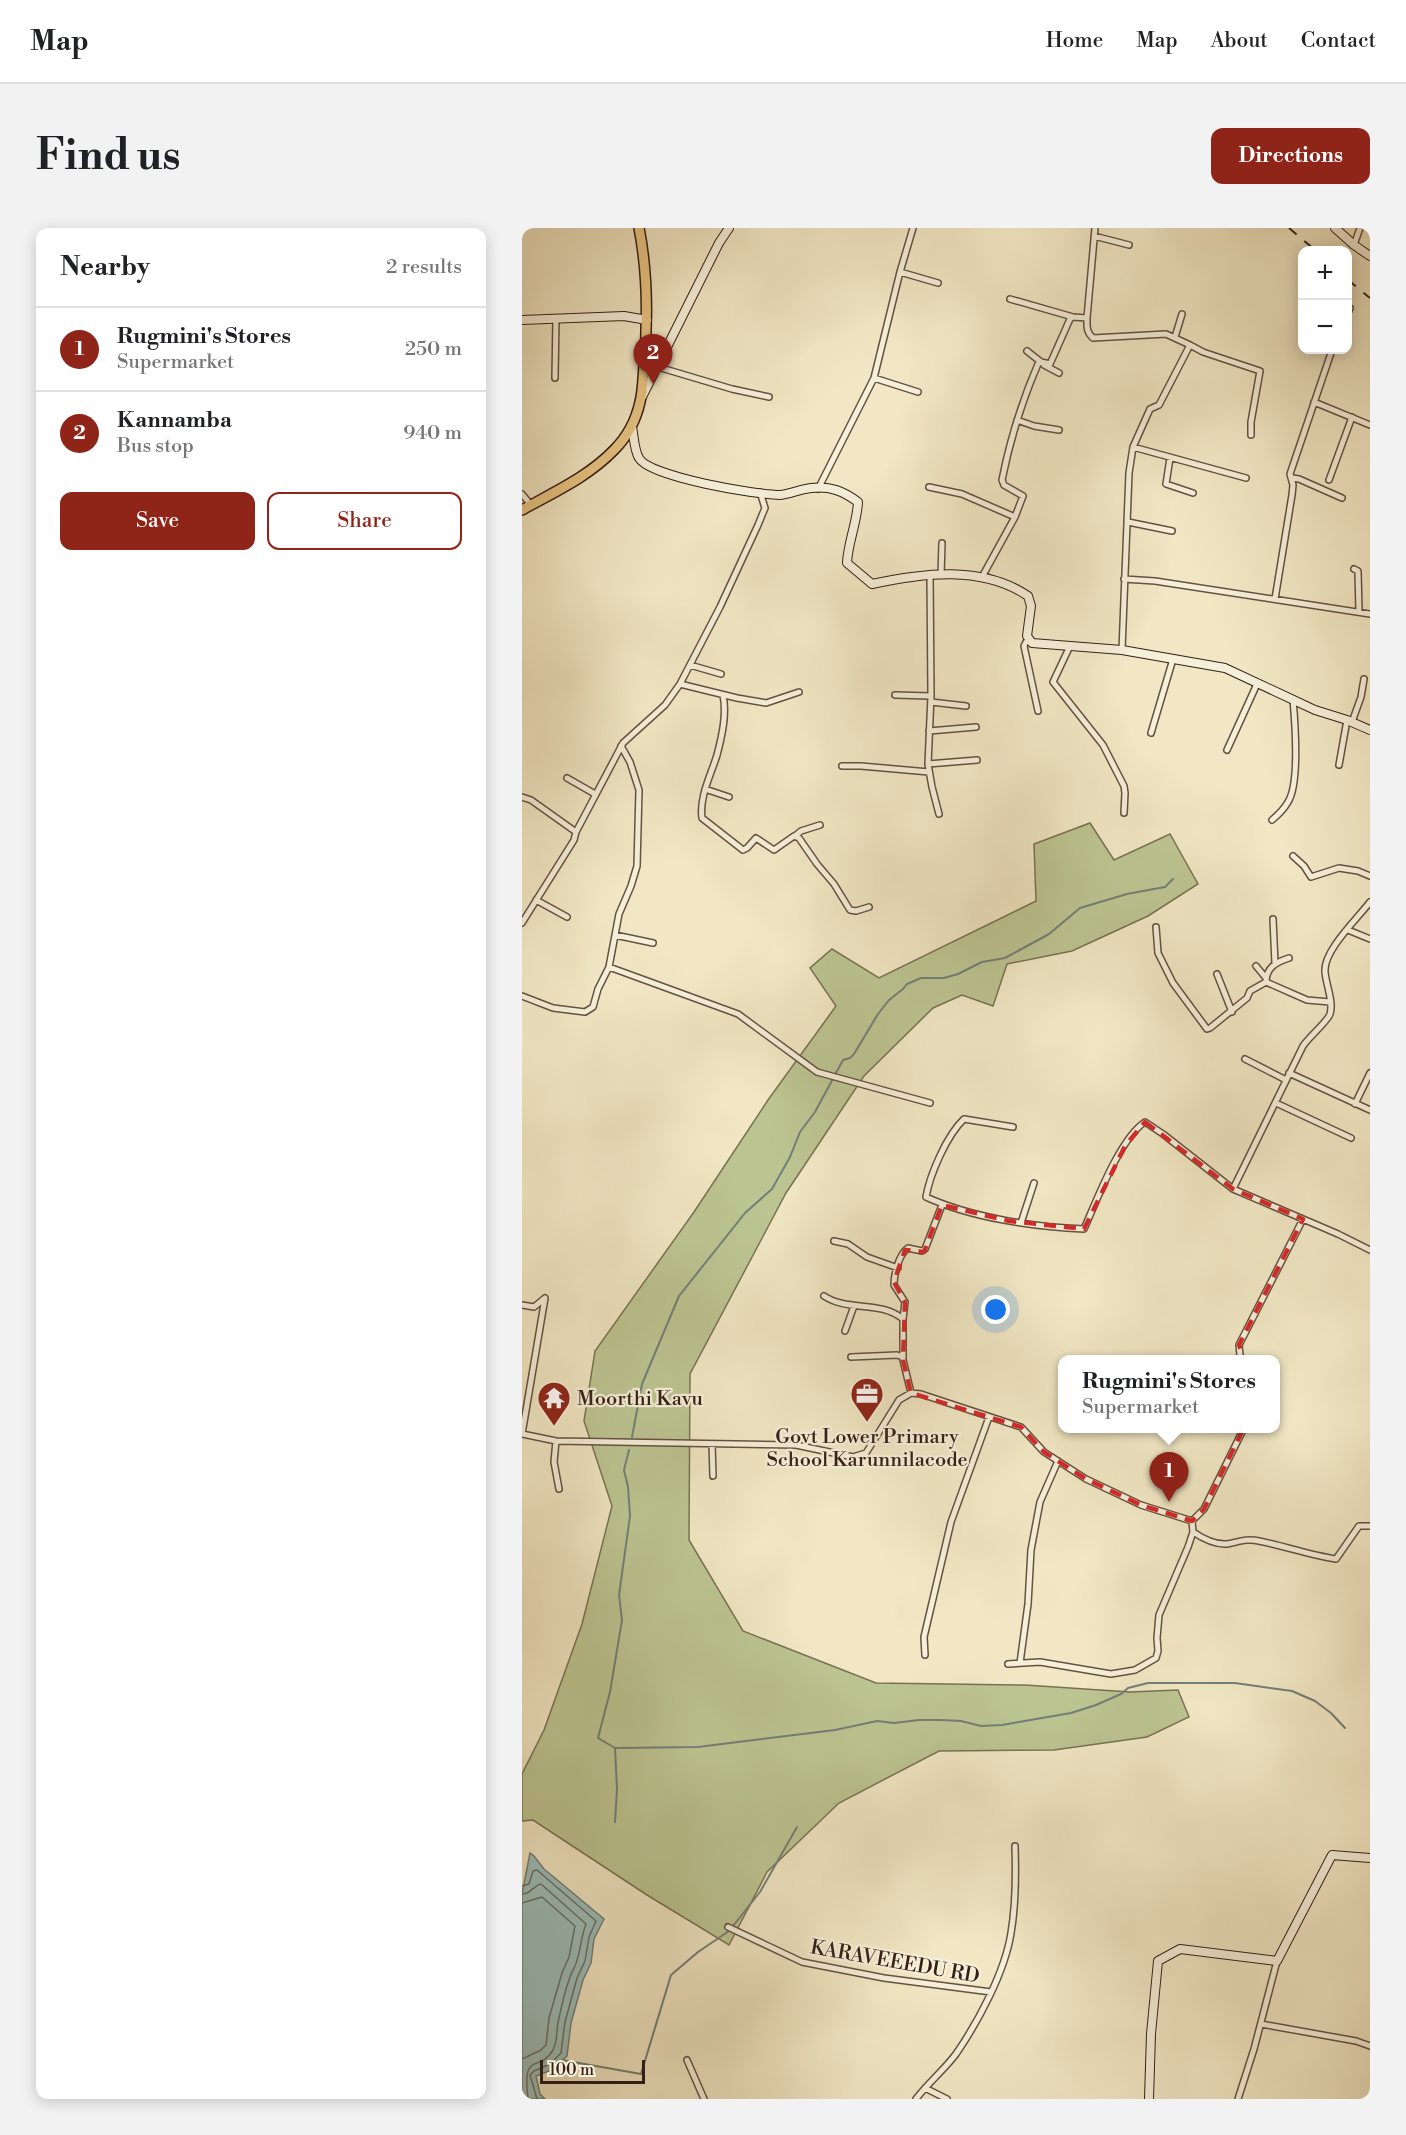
<!DOCTYPE html>
<html lang="en">
<head>
<meta charset="utf-8">
<style>
	:root { --surface:#fff; --page:#f2f2f2; --text:#202124; --muted:#757577; --line:#e0e0e0; --accent:#8f2418 }
	body { margin:0; font-family:"Libre Bodoni",serif; background:var(--page); color:var(--text) }
	.controls { position:absolute; right:18px; top:18px; display:grid; overflow:hidden; border-radius:12px; box-shadow:0 3px 15px #0003 }
	.controls button { width:54px; height:54px; display:grid; place-items:center; padding:0; border:0; border-bottom:2px solid var(--line); background:var(--surface); color:var(--text); font:30px sans-serif }
	.scale { position:absolute; left:18px; bottom:15px; width:105px; box-sizing:border-box; padding-left:6px; border:3px solid #352016; border-top:0; font-size:16px; line-height:21px; white-space:nowrap; color:#352016; -webkit-text-stroke:4px #f6efd9; paint-order:stroke }
	.you { position:absolute; left:474px; top:1082px; width:21px; height:21px; margin:-15px; border:4px solid #fff; border-radius:50%; background:#1a73e8; box-shadow:0 0 0 9px #1a73e833 }
	.badge { display:grid; place-items:center; width:39px; height:39px; border-radius:50%; background:var(--accent); color:#fff; font-size:20px; font-weight:700 }
	.pin { position:absolute; translate:-50% -50px; filter:drop-shadow(0 2px 3px #0008) }
	.pin::after { content:''; position:absolute; top:32px; width:21px; height:18px; background:inherit; clip-path:polygon(0 0,100% 0,50% 100%) }
	.popup { position:absolute; left:536px; top:1127px; width:222px; height:78px; box-sizing:border-box; display:grid; place-content:center; border-radius:12px; background:var(--surface); filter:drop-shadow(0 2px 4px #0005); font-size:20px; white-space:nowrap; color:var(--muted) }
	.popup b { font-size:22px; color:var(--text) }
	.popup::after { content:''; position:absolute; left:50%; top:100%; margin-left:-12px; border:12px solid transparent; border-top-color:var(--surface) }
	.list { margin:0; padding:0; list-style:none }
	h2 { display:flex; justify-content:space-between; align-items:center; height:78px; margin:0; padding:0 24px; font-size:26px }
	h2 small { font-size:20px; font-weight:400; color:var(--muted) }
	.list li { display:grid; grid-template-columns:39px 1fr auto; gap:18px; align-items:center; box-sizing:border-box; height:84px; padding:0 24px; border-top:2px solid var(--line) }
	.list b { display:block; font-size:22px; white-space:nowrap }
	.list p { margin:0; font-size:20px; white-space:nowrap; color:var(--muted) }
	.list em { font-size:20px; font-style:normal; color:var(--muted) }
	.actions { display:flex; gap:12px; padding:18px 24px }
	.actions a { flex:1; padding:14px 0; border:2px solid var(--accent); border-radius:12px; text-align:center; font-size:21px; color:var(--accent) }
	.actions .main { background:var(--accent); color:#fff }
	.map { position:relative; flex:none; width:848px; height:1871px; overflow:hidden; border-radius:12px }
	header { display:flex; align-items:center; gap:36px; box-sizing:border-box; height:84px; padding:0 30px; background:var(--surface); border-bottom:2px solid var(--line) }
	header strong { font-size:28px }
	nav { display:flex; gap:33px; margin-inline-start:auto; font-size:21px }
	.intro { display:flex; align-items:center; justify-content:space-between; box-sizing:border-box; height:144px; padding:0 36px }
	h1 { margin:0; font-size:42px }
	.button { padding:15px 27px; border-radius:12px; background:var(--accent); color:#fff; font-size:21px; font-weight:700 }
	main { display:flex; gap:36px; padding:0 36px }
	aside { flex:1; background:var(--surface); border-radius:12px; box-shadow:0 3px 15px #0003 }
	.map>svg:first-child { display:block }
	.green { fill:#bcc592; stroke:#787254; stroke-width:1.5 }
	.water { fill:#9cbeba; stroke:#737f78; stroke-width:1.5 }
	.lines { fill:none; stroke-linecap:round; stroke-linejoin:round }
	.shore { stroke:#686f68; stroke-width:1.5 }
	.stream { stroke:#737f78; stroke-width:2 }
	.minor-casing { stroke:#645242; stroke-width:8 }
	.secondary-casing { stroke:#352016; stroke-width:10 }
	.primary-casing { stroke:#352016; stroke-width:12 }
	.minor { stroke:#f6efd9; stroke-width:5 }
	.secondary { stroke:#f6efd9; stroke-width:8 }
	.primary { stroke:#e8c482; stroke-width:9 }
	.rail { stroke:#352016; stroke-width:2; stroke-dasharray:10 10; stroke-linecap:butt }
	.marked { fill:none; stroke:#d62828; stroke-width:4.5; stroke-dasharray:12 8; stroke-linejoin:round }
	.labels { text-anchor:middle; stroke-width:4.5; stroke-linejoin:round; paint-order:stroke }
	.poi-label { font-size:20px; fill:#352016; stroke:#f6efd9; text-anchor:start }
	.street-label { font-size:20px; fill:#352016; stroke:#f6efd9 }
</style>
</head>
<body>
<header>
<strong>Map</strong>
<nav><a>Home</a><a>Map</a><a>About</a><a>Contact</a></nav>
</header>
<div class="intro"><h1>Find us</h1><a class="button">Directions</a></div>
<main>
<aside>
<h2>Nearby<small>2 results</small></h2>
<ul class="list">
<li><span class="badge">1</span><div><b>Rugmini's Stores</b><p>Supermarket</p></div><em>250 m</em></li>
<li><span class="badge">2</span><div><b>Kannamba</b><p>Bus stop</p></div><em>940 m</em></li>
</ul>
<div class="actions"><a class="main">Save</a><a>Share</a></div>
</aside>
<div class="map">
<svg width="848" height="1871" viewBox="0 0 848 1871">
	<rect width="100%" height="100%" fill="#f1e7c4"/>
	<filter id="stains"><feTurbulence type="fractalNoise" baseFrequency=".00333" numOctaves="4"/><feColorMatrix values="0 0 0 0 .2 0 0 0 0 .09 0 0 0 0 .02 0 0 0 .5 -.17"/></filter>
	<radialGradient id="worn" r=".72"><stop offset=".6" stop-color="#630" stop-opacity="0"/><stop offset="1" stop-color="#630" stop-opacity=".3"/></radialGradient>
	<path class="green" d="M568 595 592 632 648 606 676 656 626 688 550 723 485 736 471 778 440 767 411 780 342 848 264 965 168 1146 167 1312 221 1403 354 1455 503 1457 608 1464 656 1462 667 1489 625 1509 532 1522 417 1523 317 1575 245 1644 207 1717 125 1667 11 1592 0 1593V1546L22 1502 60 1396 90 1278 62 1193 73 1123 172 984 246 872 314 778 288 740 310 721 357 750 514 673 512 616Z"/>
	<path class="water" d="M8 1625 12 1628 22 1641 82 1691 72 1711 69 1735 61 1752 49 1795 45 1828 32 1841 14 1848 18 1866 23 1871H0V1666Z"/>
	<g class="lines">
		<path class="shore" d="M0 1658 7 1656 11 1643 15 1642 74 1693 67 1709 63 1733 55 1750 43 1794 39 1825 28 1836 12 1843 8 1847 15 1871
			M0 1666C9 1666 12 1657 19 1656L64 1696C59 1709 59 1720 55 1732 54 1738 50 1743 48 1749 43 1762 40 1776 37 1790 34 1799 36 1814 31 1822 17 1846 0 1821 6 1871
			M0 1675 20 1669 53 1698 47 1729 40 1745 27 1790 24 1817 19 1822 0 1831"/>
		<path class="stream" d="M110 1209 120 1156 157 1068 223 985 250 961 268 929 278 904 293 884 321 832 328 830 332 826 356 786 367 772 381 761 385 756 399 750H422L436 746 460 734 483 730 527 706 558 680 605 666 643 659 651 651
			M93 1520 176 1519 313 1502 355 1493 372 1495 397 1492H419L439 1493 459 1498 480 1497 549 1485 574 1477 599 1466 606 1460 626 1455H713L770 1463 793 1473 809 1485 823 1500
			M93 1594 95 1561 93 1520 76 1510 88 1464 100 1392 97 1367 108 1288 106 1259 102 1242 107 1222
			M40 1832 119 1846 149 1747 176 1724 207 1703 238 1664 275 1599"/>
		<g class="minor-casing">
			<path id="minor" d="M391 0 378 44 416 55
				M573 0 565 90C565 98 564 104 571 110L644 106 668 117 637 177 628 181 611 219 607 245 600 422
				M572 8 607 17
				M832 17 838 0
				M378 44 352 150 396 164
				M488 71 551 89
				M826 85 828 80
				M653 109 660 86
				M668 117 681 124 738 143 729 194V207
				M505 123 519 134
				M522 137 537 145
				M136 139 210 161 247 169
				M33 150 34 90
				M792 174 848 197
				M495 192 512 198 537 202
				M611 219 724 250
				M648 230 644 256 671 265
				M770 250 777 251 820 270
				M807 252 830 189
				M407 259 440 266 493 289
				M296 261 352 150
				M0 266 9 277
				M606 294 650 303
				M832 341 836 343 837 384
				M408 347 409 468 406 536 410 559 417 586
				M419 347 420 315
				M460 349 493 289 501 268 482 257 480 252C488 212 500 173 516 136L519 134 528 136 548 91 551 89 565 90
				M602 351 633 353 848 386
				M753 371 770 267 771 257 768 246 810 122
				M507 413 504 414 502 418 516 483
				M548 418 531 454 581 517 602 558 603 565 602 585
				M168 437 199 446
				M158 456 215 470 244 475 277 464
				M201 467C205 486 200 508 195 527 189 547 177 569 180 590L221 622 225 620 234 610 252 622 272 608 277 610 295 636 312 656 328 682 334 683 347 679
				M373 467 409 468
				M409 474 444 478
				M830 494 839 469 842 451
				M407 503 454 499
				M629 505 651 431
				M705 522 735 456
				M406 536 455 532
				M817 537 825 492
				M320 538H339L407 544
				M45 550 73 566
				M183 561 207 569
				M0 569 9 572 54 604
				M750 592C756 587 762 581 766 574 778 555 773 494 771 471
				M273 608 279 603 298 597
				M771 628 782 638 789 649 817 640 836 643 848 648
				M14 672 45 689
				M751 691 753 736
				M0 695 52 612 54 604 101 515 143 477 158 456 198 379 236 297 243 280 238 264
				M634 699 636 725 651 755 685 801 688 800 725 770 728 763 744 754 785 772 808 774
				M826 702 848 711
				M93 707 131 715
				M734 738 744 750
				M87 739 216 786 295 844 408 875
				M695 746 710 784
				M744 754C744 740 754 734 767 730
				M0 768 31 780 63 784 71 779 76 761 87 739 97 686 109 658 115 638 117 562 108 534 99 518
				M723 831 764 852
				M767 845 848 882
				M754 875 829 910
				M833 876 848 845
				M491 899 442 891C425 907 408 946 404 969 450 990 513 999 562 1001 574 974 598 910 623 894L641 906 711 961 816 1006 848 1022
				M711 961 781 818C787 809 806 793 808 786 812 774 804 757 803 744 801 723 835 691 848 674
				M499 995 512 955
				M312 1013 326 1016 345 1029 376 1040
				M302 1068C326 1084 358 1072 381 1091V1132L389 1165
				M0 1077 12 1079 23 1070 0 1206 34 1213 274 1217 331 1229 344 1225 377 1172 389 1165 399 1166 499 1199 522 1224 564 1251 619 1277 670 1293 682 1281 722 1200
				M381 1091 383 1074 372 1057C372 1046 377 1026 386 1020L400 1023 403 1021 420 977
				M323 1103 332 1078
				M329 1129 375 1127 381 1129
				M720 1132 718 1127 717 1117 781 991
				M34 1213 32 1234 37 1261
				M190 1216 191 1248
				M671 1304C680 1310 693 1317 705 1316 716 1314 725 1310 737 1313 763 1318 787 1327 814 1331L837 1298H848
				M403 1427 402 1409 429 1294 467 1189
				M498 1435 506 1376 509 1322 518 1274 536 1233
				M486 1436 518 1434 589 1446 613 1442 634 1430 636 1423 635 1410 637 1387 666 1319 671 1304 670 1293
				M206 1699 280 1734 362 1750 469 1764
				M739 1796 834 1813 848 1818
				M165 1832 182 1871
				M403 1860 425 1871
				M394 1871C406 1855 422 1842 434 1826 456 1794 483 1744 489 1705 494 1676 494 1648 493 1618
				M716 1871 732 1821 755 1733"/>
		</g>
		<g class="secondary-casing">
			<path id="secondary" d="M813 0 832 17 848 28
				M0 92 102 88 125 92
				M120 169 197 15 207 0
				M110 199C112 208 112 222 117 230 127 249 235 267 258 267 268 266 279 261 289 260 309 258 321 263 336 274 335 295 326 314 325 335L350 356C401 345 460 337 506 368L509 378 505 408 510 415 600 422 703 440 793 482 825 492 848 502
				M627 1871 629 1806 636 1733 658 1721 755 1733 810 1627 848 1630"/>
		</g>
		<g class="primary-casing">
			<path id="primary" d="M0 282C32 264 66 249 92 222 105 209 114 192 118 174 121 162 121 149 122 137 126 91 126 46 117 0"/>
		</g>
		<use href="#minor" class="minor"/>
		<use href="#secondary" class="secondary"/>
		<use href="#primary" class="primary"/>
		<path class="rail" d="M767 0 793 22
			M826 52 848 70"/>
	</g>
	<path class="marked" d="M623 894 711 961 781 991 717 1117 735 1162 733 1177 682 1281 670 1293 619 1277 564 1251 522 1224 499 1199 389 1165 381 1132 383 1074 372 1054 383 1022 402 1024 420 977 487 993 562 1001 603 918Z"/>
	<defs>
		<g id="office-pin" transform="scale(1.725)"><path d="M0 17L-7.5 6A9.5 9.5 0 1 1 7.5 6Z" fill="#8f2418" stroke="#f6efd9"/><path d="M-6-3h4V-5.5h4V-3h4V5H-6ZM-1-4.5V-3h2v-1.5ZM-6 0V1H6V0Z" fill="#fff"/></g>
		<g id="temple-pin" transform="scale(1.725)"><path d="M0 17L-7.5 6A9.5 9.5 0 1 1 7.5 6Z" fill="#8f2418" stroke="#f6efd9"/><path d="M0-6L5-2H3V0L6.5 2.5H4V6H1.5V3h-3V6H-4V2.5H-6.5L-3 0V-2H-5Z" fill="#fff"/></g>
	</defs>
	<g fill-rule="evenodd">
		<use href="#office-pin" x="345" y="1166"/>
		<use href="#temple-pin" x="32" y="1170"/>
	</g>
	<g class="labels">
		<g class="poi-label">
			<text x="55" y="1177">Moorthi Kavu</text>
			<text x="345" y="1215" text-anchor="middle">Govt Lower Primary<tspan x="345" dy="23">School Karunnilacode</tspan></text>
		</g>
		<g class="street-label">
			<text transform="translate(373 1733) rotate(10)" y="7">KARAVEEEDU RD</text>
		</g>
	</g>
	<rect width="100%" height="100%" filter="url(#stains)"/>
	<rect width="100%" height="100%" fill="url(#worn)"/>
</svg>
<div class="controls">
<button>+</button>
<button>−</button>
</div>
<div class="scale">100 m</div>
<div class="you"></div>
<div class="pin badge" style="left:647px;top:1274px">1</div>
<div class="popup"><b>Rugmini's Stores</b>Supermarket</div>
<div class="pin badge" style="left:131px;top:156px">2</div>
</div>
</main>
</body>
</html>
